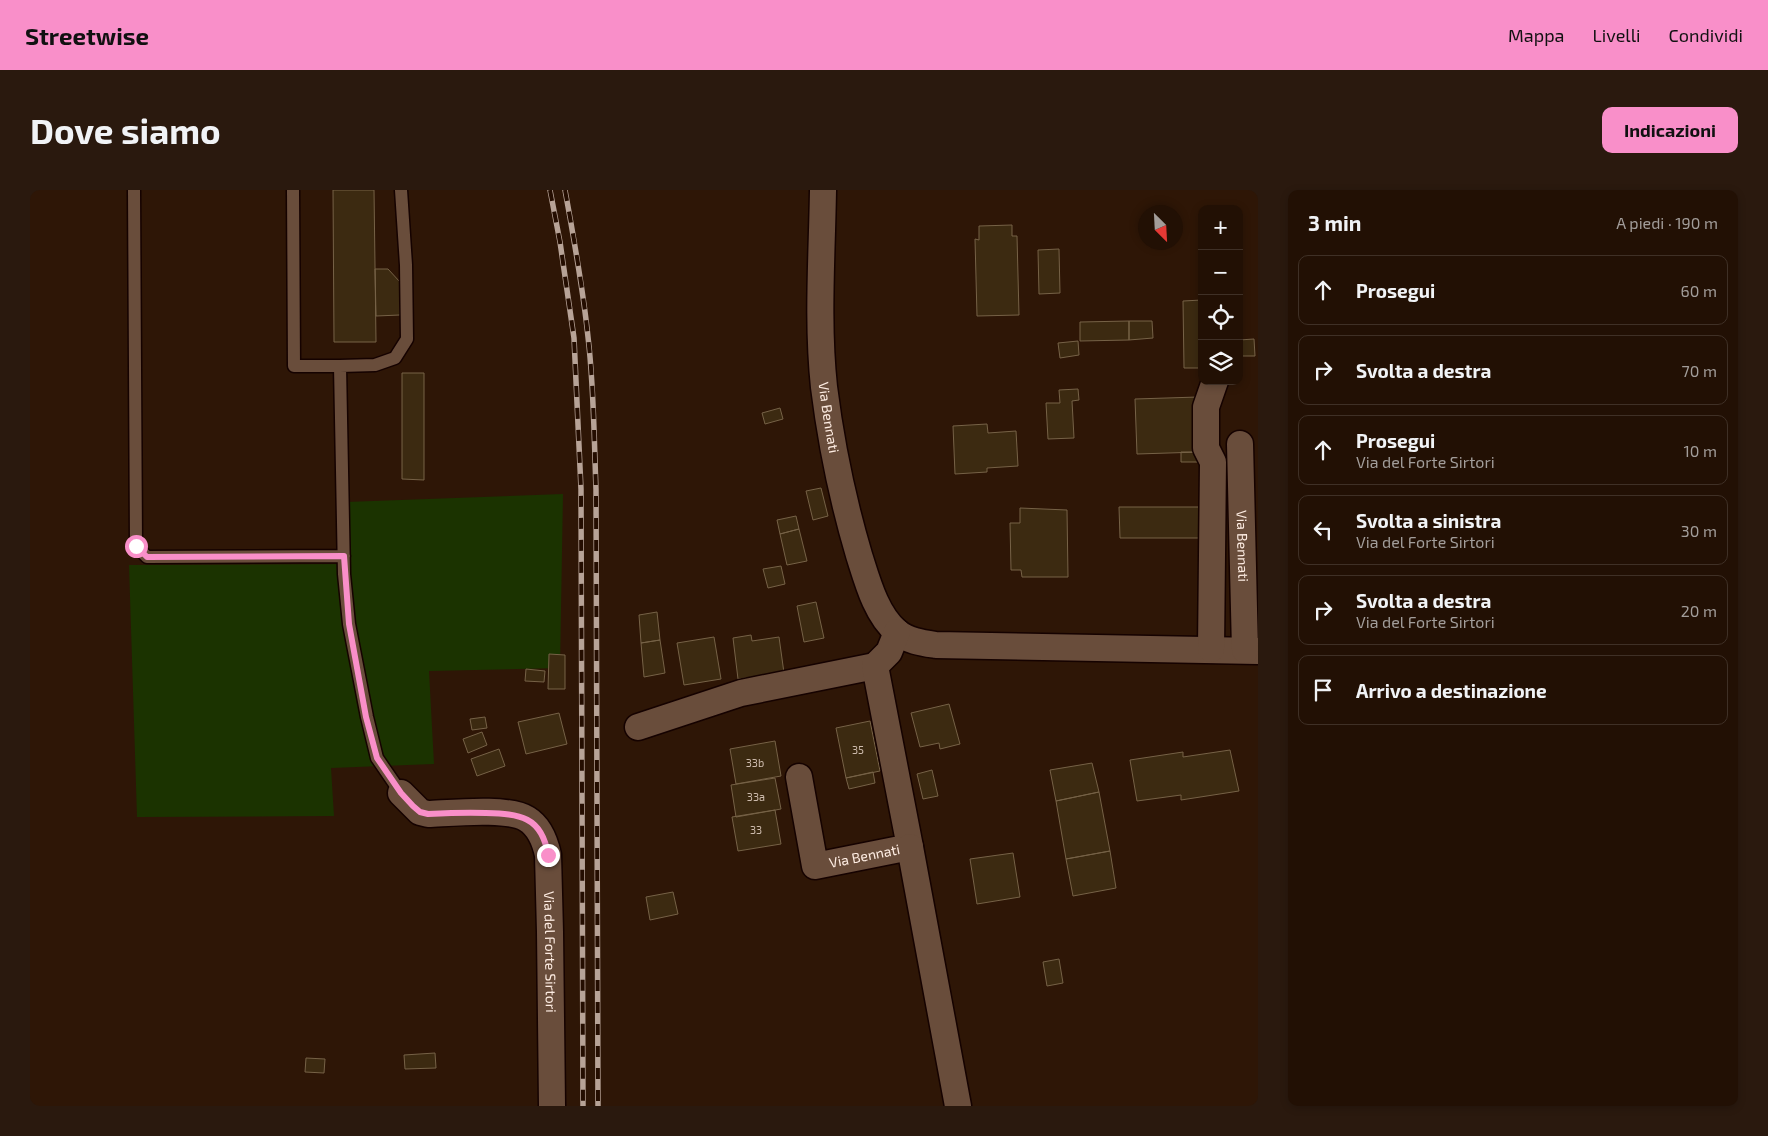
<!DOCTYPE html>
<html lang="it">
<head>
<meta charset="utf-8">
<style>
	:root { --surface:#221004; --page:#2a190e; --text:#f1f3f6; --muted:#a29d9a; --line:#3f3026; --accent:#f98fc9 }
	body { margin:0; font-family:"Exo 2",sans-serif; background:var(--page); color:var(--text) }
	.controls { position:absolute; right:15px; top:15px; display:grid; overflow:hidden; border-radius:10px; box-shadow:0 2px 8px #0003 }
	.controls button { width:45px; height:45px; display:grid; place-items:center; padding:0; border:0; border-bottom:1px solid var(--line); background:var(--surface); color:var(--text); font:25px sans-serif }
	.compass { position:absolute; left:1108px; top:15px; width:45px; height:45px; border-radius:50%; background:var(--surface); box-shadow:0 2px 8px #0003; rotate:156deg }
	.stop { position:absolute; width:15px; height:15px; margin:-11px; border:4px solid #f98fc9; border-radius:50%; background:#fff }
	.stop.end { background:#f98fc9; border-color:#fff; box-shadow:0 1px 5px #0008 }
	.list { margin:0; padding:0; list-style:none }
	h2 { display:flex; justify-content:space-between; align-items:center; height:65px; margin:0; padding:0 20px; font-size:21px }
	h2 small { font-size:16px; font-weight:400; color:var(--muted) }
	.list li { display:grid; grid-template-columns:32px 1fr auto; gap:15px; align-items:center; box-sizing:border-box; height:70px; margin:0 10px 10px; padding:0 10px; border:1px solid var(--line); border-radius:10px }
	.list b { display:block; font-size:19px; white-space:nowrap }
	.list p { margin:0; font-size:16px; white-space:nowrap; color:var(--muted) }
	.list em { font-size:16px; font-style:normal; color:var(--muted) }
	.icon { flex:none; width:28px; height:28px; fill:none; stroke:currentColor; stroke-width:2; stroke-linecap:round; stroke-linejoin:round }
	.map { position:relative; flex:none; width:1228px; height:916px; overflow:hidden; border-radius:10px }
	header { display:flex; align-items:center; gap:30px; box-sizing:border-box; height:70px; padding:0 25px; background:var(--accent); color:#111 }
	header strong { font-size:24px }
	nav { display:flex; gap:28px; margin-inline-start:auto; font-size:18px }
	.intro { display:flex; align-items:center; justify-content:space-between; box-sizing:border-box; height:120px; padding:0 30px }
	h1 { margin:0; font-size:35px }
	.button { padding:12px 22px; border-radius:10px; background:var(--accent); color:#111; font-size:18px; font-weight:700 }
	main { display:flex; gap:30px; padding:0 30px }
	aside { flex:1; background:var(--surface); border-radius:10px; box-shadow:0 2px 8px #0003 }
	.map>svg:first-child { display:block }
	.green { fill:#1b3300 }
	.building { fill:#3c2a11; stroke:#766247 }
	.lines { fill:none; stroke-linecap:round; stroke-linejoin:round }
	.lane-casing { stroke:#150200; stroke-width:15 }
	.street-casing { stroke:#150200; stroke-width:29 }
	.lane { stroke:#694d3b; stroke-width:12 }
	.street { stroke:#694d3b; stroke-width:26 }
	.rail-casing { stroke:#b7a397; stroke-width:5.5 }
	.rail { stroke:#240d00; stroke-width:4; stroke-dasharray:11; stroke-linecap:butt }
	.route { stroke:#f98fc9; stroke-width:6 }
	.labels { text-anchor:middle; stroke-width:4; stroke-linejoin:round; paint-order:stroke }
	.number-label { font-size:11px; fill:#cebcae }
	.street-label { font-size:14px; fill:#feede3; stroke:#240d00 }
</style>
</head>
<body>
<header>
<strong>Streetwise</strong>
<nav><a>Mappa</a><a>Livelli</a><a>Condividi</a></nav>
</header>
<div class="intro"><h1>Dove siamo</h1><a class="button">Indicazioni</a></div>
<main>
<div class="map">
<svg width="1228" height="916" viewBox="0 0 1228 916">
	<rect width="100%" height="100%" fill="#2e1606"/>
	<path class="green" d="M533 304 530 478 399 481 404 574 301 578 304 626 107 627 99 375 317 374 316 312Z"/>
	<path class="building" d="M303 0H344L346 152H304Z
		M982 35V46H987L989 125 947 126 945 49 949 50V36Z
		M1029 59 1030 103 1009 104 1008 60Z
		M345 79H358L370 92V125L346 126Z
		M1172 110V178H1154L1153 111Z
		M1099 131H1122L1123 148 1099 150Z
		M1099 131V150L1050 151V132Z
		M1224 149 1225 166H1209V150Z
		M1048 151 1049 165 1030 168 1028 153Z
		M372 183H394V290L372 289Z
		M1048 199 1049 210 1042 211 1044 248 1018 249 1016 213H1030L1029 200Z
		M1168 207 1170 262 1107 264 1105 209Z
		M750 218 753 229 735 234 732 223Z
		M957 234 958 243 986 241 988 276 957 278V282L925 284 923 236Z
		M1151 262H1170L1171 272H1151Z
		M791 298 798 326 783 330 776 301Z
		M1089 317H1179L1178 348H1090Z
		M990 318 1037 320 1038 387H992L991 380H981L980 333H990Z
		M766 326 769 339 750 344 747 330Z
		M769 339 777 371 757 375 750 344Z
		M751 376 755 394 738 398 733 379Z
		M786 412 794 448 774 452 767 416Z
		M627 422 630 450 611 453 609 425Z
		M721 445 722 451 749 447 754 483 708 489 703 448Z
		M684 447 691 489 654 495 647 453Z
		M630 450 635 483 614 487 611 453Z
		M519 464 535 465V499H518Z
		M496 479 515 481 514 492 495 491Z
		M919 514 930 554 910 559 909 553 890 557 881 523Z
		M529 523 537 554 496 564 488 532Z
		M455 527 457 538 442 540 440 529Z
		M840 531 850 581 816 588 806 538Z
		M452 542 457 555 438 563 433 549Z
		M745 551 751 586 706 594 700 559Z
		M469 559 475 576 447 586 441 569Z
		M1200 560 1209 601 1151 610V605L1107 611 1100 570 1153 562V567Z
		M1062 573 1069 602 1026 611 1020 580Z
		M902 580 908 606 893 609 887 584Z
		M843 582 845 593 819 599 816 588Z
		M745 588 751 619 706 627 701 595Z
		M1069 602 1080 661 1036 669 1026 611Z
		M745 620 751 654 708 661 702 627Z
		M1080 661 1086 698 1043 706 1036 669Z
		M983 663 990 707 947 714 940 669Z
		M643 702 648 724 620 730 616 707Z
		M1029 769 1033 793 1017 796 1013 772Z
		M405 863 406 878 375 879 374 865Z
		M276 868 295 869 294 883 275 882Z"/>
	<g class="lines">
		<g class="lane-casing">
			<path id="lane" d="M104 0 106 356 117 367 314 366
				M263 0 264 176H310L314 384 319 434 337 527 347 568 371 603
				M310 176 345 175 365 168 377 149 376 75 371 0"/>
		</g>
		<g class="street-casing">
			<g id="street">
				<path id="s1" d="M793 0C792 65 787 132 794 197 801 253 813 311 829 365 837 390 846 425 867 442 878 451 893 453 906 455L1228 461"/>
				<path id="s2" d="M1210 254 1215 460"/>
				<path d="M1181 459 1183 272 1176 258V217L1185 191"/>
				<path d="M608 537 711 503 845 476"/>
				<path id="s3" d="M769 587 785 676 880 657 845 476 859 462 867 442"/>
				<path id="s4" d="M371 603 390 622 398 624C422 623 478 617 497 629 510 637 515 651 518 665L520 742 522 916"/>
				<path d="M880 657 928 916"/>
			</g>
		</g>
		<use href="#lane" class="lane"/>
		<use href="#street" class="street"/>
		<g class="rail-casing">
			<path id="rail" d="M520 0 530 52 544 148 551 299 553 916
				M535 0C544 49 553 98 558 147 564 197 564 249 566 299L568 916"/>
		</g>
		<use href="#rail" class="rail"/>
	</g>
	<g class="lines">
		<path class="route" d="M106 356 117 367 314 366 319 434 336 527 347 568 371 603 383 616 390 622 398 624C417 623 436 622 456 623 489 624 512 626 518 665"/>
	</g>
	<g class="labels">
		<g class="number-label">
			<text x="828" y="564">35</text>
			<text x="725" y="577">33b</text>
			<text x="726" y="611">33a</text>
			<text x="726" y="644">33</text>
		</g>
		<g class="street-label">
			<text dy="5" stroke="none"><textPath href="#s1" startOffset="228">Via Bennati</textPath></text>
			<text dy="5" stroke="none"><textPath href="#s2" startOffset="102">Via Bennati</textPath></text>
			<text dy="5" stroke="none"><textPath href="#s3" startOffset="141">Via Bennati</textPath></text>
			<text dy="5" stroke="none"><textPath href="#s4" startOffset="275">Via del Forte Sirtori</textPath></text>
		</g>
	</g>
</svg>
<div class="controls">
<button>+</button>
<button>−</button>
<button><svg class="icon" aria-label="locate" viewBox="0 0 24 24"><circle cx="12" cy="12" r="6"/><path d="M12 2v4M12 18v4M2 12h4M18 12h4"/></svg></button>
<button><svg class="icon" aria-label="layers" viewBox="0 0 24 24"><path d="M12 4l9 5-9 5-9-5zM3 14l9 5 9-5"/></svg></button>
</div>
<svg class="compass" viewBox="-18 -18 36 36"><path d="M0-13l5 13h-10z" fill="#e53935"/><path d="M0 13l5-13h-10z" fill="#a29d9a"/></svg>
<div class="stop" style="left:106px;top:356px"></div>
<div class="stop end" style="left:518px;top:665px"></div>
</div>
<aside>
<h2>3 min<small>A piedi · 190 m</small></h2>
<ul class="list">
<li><svg class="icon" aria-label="ahead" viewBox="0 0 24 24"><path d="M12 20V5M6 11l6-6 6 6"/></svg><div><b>Prosegui</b></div><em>60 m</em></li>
<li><svg class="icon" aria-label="right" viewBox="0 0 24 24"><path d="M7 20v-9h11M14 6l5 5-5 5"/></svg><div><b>Svolta a destra</b></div><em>70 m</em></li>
<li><svg class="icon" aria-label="ahead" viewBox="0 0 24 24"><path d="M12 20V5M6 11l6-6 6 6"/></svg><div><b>Prosegui</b><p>Via del Forte Sirtori</p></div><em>10 m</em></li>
<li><svg class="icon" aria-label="left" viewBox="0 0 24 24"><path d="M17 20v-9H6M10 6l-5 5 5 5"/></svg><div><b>Svolta a sinistra</b><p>Via del Forte Sirtori</p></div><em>30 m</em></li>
<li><svg class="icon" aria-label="right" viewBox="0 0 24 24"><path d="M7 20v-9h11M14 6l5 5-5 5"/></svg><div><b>Svolta a destra</b><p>Via del Forte Sirtori</p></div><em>20 m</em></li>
<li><svg class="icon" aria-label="arrive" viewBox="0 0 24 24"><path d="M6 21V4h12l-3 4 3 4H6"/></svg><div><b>Arrivo a destinazione</b></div></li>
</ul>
</aside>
</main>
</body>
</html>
